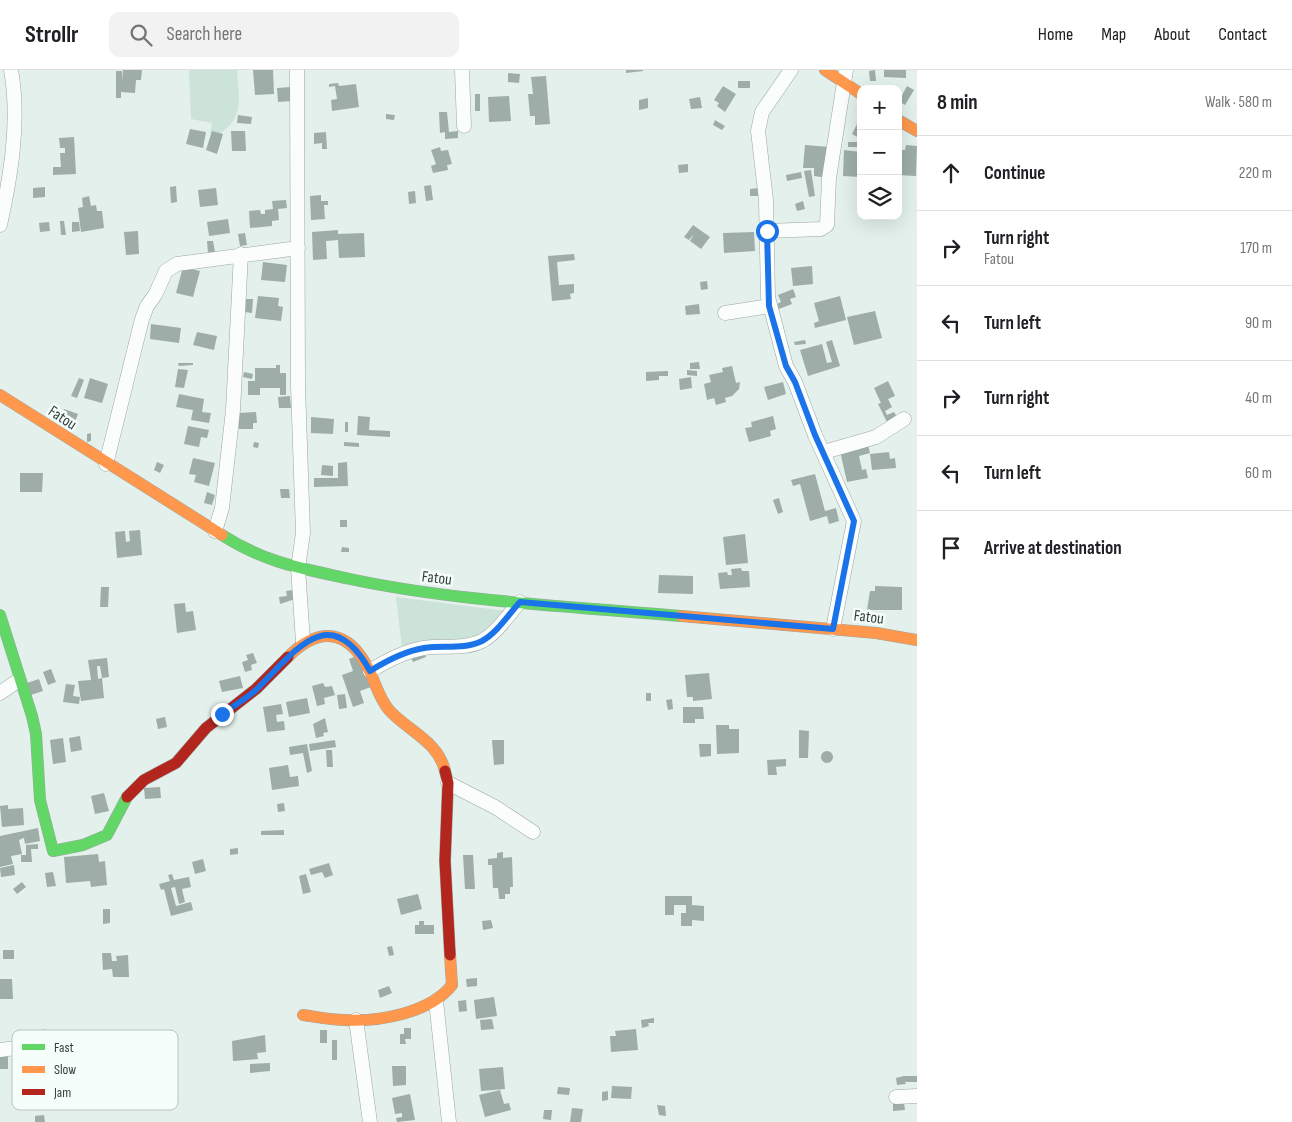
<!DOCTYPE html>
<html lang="en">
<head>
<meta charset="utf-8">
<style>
	:root { --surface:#fff; --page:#f2f2f2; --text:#202124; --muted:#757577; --line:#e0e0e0 }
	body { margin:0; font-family:"Sofia Sans Condensed",sans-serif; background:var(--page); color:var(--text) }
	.controls { position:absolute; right:15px; top:15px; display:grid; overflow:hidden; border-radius:10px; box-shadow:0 5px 20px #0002 }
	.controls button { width:45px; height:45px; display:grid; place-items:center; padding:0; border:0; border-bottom:1px solid var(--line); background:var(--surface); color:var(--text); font:25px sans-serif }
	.stop { position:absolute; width:15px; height:15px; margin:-11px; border:4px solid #1a73e8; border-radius:50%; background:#fff }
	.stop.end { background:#1a73e8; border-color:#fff; box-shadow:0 1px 5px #0008 }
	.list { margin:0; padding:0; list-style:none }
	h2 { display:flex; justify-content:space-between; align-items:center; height:65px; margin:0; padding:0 20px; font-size:21px }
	h2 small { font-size:16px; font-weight:400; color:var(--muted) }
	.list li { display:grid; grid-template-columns:32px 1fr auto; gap:15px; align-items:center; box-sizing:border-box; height:75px; padding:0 20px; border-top:1px solid var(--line) }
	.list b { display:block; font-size:19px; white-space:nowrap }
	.list p { margin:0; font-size:16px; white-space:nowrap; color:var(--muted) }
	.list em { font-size:16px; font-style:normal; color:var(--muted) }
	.icon { flex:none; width:28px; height:28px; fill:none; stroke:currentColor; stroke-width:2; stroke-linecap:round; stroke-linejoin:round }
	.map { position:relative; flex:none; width:917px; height:1052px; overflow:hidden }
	header { display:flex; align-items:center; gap:30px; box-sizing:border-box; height:70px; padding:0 25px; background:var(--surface); border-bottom:1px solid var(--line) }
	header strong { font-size:24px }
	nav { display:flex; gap:28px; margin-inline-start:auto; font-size:18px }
	.search { width:350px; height:45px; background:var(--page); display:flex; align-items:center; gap:12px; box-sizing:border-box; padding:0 18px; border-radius:10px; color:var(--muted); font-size:19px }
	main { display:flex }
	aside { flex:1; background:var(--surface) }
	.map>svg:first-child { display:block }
	.green { fill:#cce3da }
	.building { fill:#9eada7 }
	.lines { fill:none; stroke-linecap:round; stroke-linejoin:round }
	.street-casing { stroke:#9ca6a2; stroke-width:15 }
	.fast-casing { stroke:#9ca6a2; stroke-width:12 }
	.slow-casing { stroke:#9ca6a2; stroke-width:12 }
	.jam-casing { stroke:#9ca6a2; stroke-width:12 }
	.street { stroke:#fbfdfc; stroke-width:14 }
	.fast { stroke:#63d668; stroke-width:11 }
	.slow { stroke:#ff974d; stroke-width:11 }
	.jam { stroke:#b3261e; stroke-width:11 }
	.route { stroke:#1a73e8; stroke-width:6 }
	.labels { text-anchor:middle; stroke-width:5; stroke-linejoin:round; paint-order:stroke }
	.street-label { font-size:16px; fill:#353e3b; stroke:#f5fefb }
	.key { fill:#f5fefb; stroke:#bbc4c1; stroke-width:1 }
	.key-label { font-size:14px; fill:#353e3b }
</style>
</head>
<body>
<header>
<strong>Strollr</strong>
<div class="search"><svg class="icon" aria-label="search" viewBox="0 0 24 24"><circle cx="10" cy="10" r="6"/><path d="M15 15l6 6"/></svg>Search here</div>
<nav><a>Home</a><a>Map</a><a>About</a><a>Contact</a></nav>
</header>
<main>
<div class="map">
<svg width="917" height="1052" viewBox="0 0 917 1052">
	<rect width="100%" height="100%" fill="#e3f0eb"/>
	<path class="green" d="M189 0H237C239 31 245 48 216 66L210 64 212 53 191 49Z
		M396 527 506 541 484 568 402 579Z"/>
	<path class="building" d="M123 0H142L141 10H136L135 23 121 22V28H116V1H122V11Z
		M253 0H273L274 24 255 25Z
		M626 0H643V1L626 3Z
		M875 0 876 11H870L869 1Z
		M884 0H906V8L884 7Z
		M508 3 520 4 519 13 508 12Z
		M546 6 550 54 535 55V46H530L528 24H533L531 7Z
		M738 11H750V18H738Z
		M338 13 339 16 356 14 359 37 332 41 331 30 337 29 335 16 329 17V14Z
		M723 16 736 24 725 42 717 36 719 33 714 30Z
		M907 16 914 20 905 35 899 31Z
		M291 17 292 31 278 32 277 18Z
		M475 24H480V41H475Z
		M509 26 511 51 489 52 488 27Z
		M700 27 702 38 691 39 689 29Z
		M648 28V38L639 40V30Z
		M439 42H447L449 62 458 61V68L445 69V62L440 63Z
		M386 44 395 45 394 50 386 49Z
		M238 45 252 47 251 54 237 53Z
		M861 46V69L852 64Z
		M715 50 725 56 722 60 713 55Z
		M190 59 206 62 203 78 186 74Z
		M212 61 223 64 217 84 206 80Z
		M231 61H245L246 81H232Z
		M326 62 327 79H322V73L314 74V63Z
		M74 67 76 104 53 105V97H61L60 83H65V78H60L59 68Z
		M848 72H857V77H848Z
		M805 75 830 77 828 108 814 106V98H803Z
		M906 75 917 76 916 106 898 105V80H905Z
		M440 77 441 81 448 80 452 94 447 95 448 100 433 103 431 96 436 94 431 80Z
		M844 80 861 82V107L843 106Z
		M688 94V102L679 103 678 95Z
		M811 100 815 126 809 127 804 101Z
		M801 102 802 108 787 111 786 105Z
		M431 115 433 130 426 131 424 116Z
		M176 116 177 132 171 133 170 117Z
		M45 117V127L33 128V118Z
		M216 118 218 135 200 137 198 120Z
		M759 118 760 126H750V119Z
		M415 121 416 133 409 134 408 122Z
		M321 125V131H328V135H324L325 149 311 150 310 126Z
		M89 126 91 136 96 135 97 141H102L104 158 81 162 78 138 83 137 82 128Z
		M286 130 287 138 278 139 279 150 272 151V156L250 158 249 141 260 140 261 144H265V140L273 139 272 131Z
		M803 131 805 139 797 141 795 134Z
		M228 149 230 163 209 166 207 152Z
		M60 151H64L66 165H61Z
		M49 152 50 161 40 162 39 153Z
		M72 152H79L80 161 72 162Z
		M693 155 710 167 701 179 690 171 694 164 689 170 684 167Z
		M338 160V164L364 163 365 187 339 188 338 170 326 171 327 189 313 190 312 162Z
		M138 161 139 184 126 185 124 162Z
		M754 162 755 181 724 183 723 163Z
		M245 163 247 175 240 176 238 164Z
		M207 171H213L215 182 208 183Z
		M574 184 575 190 557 192 559 215 574 214V223L570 224 571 229 552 231 548 186Z
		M263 192 287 195 285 212 261 210Z
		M812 196 813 214 793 216 791 198Z
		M183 197 200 201 193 227 176 223Z
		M707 211 708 219 701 220 700 212Z
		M793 219 796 227 790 229 792 234 779 239 777 234 781 232 778 225Z
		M258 226 279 228 278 236 283 237 281 251 255 248Z
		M840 226 846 250 815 258 814 253 819 251 814 233Z
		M246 229H253L252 243 245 242Z
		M699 234 700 244 686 245 685 236Z
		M875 241 882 268 854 275 847 247Z
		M151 254 181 258 179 273 150 269Z
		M197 262 217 266 214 280 193 275Z
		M805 270 806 274 795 275 794 272Z
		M832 270 840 296 808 306 800 280 822 274 827 293 832 292 826 272Z
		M699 292 700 299H690V293Z
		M178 293H193V295L179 296Z
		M276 295H280V303H286V325H280V318H260V325H248V311H255V298H276Z
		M732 296 736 313 740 312 739 319 732 326 725 328 726 332 716 335 714 328 707 330 704 314 711 312 709 305 723 302 722 298Z
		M178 299 188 300 184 318 175 317Z
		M687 300 697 301V306L687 305Z
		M668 301V306H659V310L646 311V302Z
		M244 302 253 304 252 309 243 307Z
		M691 307 692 318 680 320 679 309Z
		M79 308 84 310 77 328 71 326Z
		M90 308 108 314 102 333 84 328Z
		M888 311 895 326 888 329 892 337 885 341 887 345 894 342 897 347 887 352 878 334 881 333 874 318Z
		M783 312 786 324 768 330 764 317Z
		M179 324 204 329 202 342 211 343 209 353 191 350 193 340 176 337Z
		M290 326 291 338H279L278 327Z
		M64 339 78 344 74 354 60 348Z
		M256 342 257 353H253V359H239V343Z
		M358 346 370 347 369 360 390 361V367L357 365Z
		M773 346 776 359 770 361 771 366 749 372 745 358 752 357 751 352Z
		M311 347 334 349 333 364 311 363Z
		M345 352H348V362H345Z
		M188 356 209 360 207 368 201 367 199 377 184 374Z
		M91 363V371L87 372V364Z
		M254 372 259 373 258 378 253 377Z
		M344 372 359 373V377L344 376Z
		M868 375 870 383 859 386 862 400 866 399 868 408 847 412 840 381Z
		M889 382 890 389 895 388 896 398 872 400 870 384Z
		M193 388 215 393 209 416 194 412 196 405 189 404Z
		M157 392 164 395 160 403 154 400Z
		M347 392 348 416 314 417V408H338V393Z
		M322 395 333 396V406L321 405Z
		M20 403H43L42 422H20Z
		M815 404 825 441 836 438 839 451 829 454 827 446 810 451 800 414 793 416 791 410Z
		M280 419H289L290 428H281Z
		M207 422 215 425 212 435 204 433Z
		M779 428 783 442 778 444 773 430Z
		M340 450H347V457H340Z
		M140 460 142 485 117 488 115 462 125 461 126 472 130 471 129 461Z
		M745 464 748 493 726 495 723 467Z
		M342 477 349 478V482H341Z
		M741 498 742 501H749L750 517 720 519 718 503 727 502 728 505H732L731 499Z
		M659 505 693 506V524L658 523Z
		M875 516 902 517V540H867L870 521H875Z
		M101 517H109L108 537H100Z
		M293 520 295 529 280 534 279 527 287 526 286 521Z
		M185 533 186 542 193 541 196 560 177 563 174 534Z
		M422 579 426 587 413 592 409 584Z
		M253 583 257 593 251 595 252 600 245 602 242 592 248 590 246 585Z
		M359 585 371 617 360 621 364 633 353 637 342 605 353 601 349 589Z
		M107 588 109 607 102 608 100 596H97L98 609 102 608 104 628 81 631 78 611 91 610 88 590Z
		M51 599 56 612 48 615 43 602Z
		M709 603 712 629 693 631V627H687L685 605Z
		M240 606 243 618 222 622 219 611Z
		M39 609 43 621 31 625 27 613Z
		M323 613 325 617 332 616 335 625 324 628 325 634 317 636 312 616Z
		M66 614 75 615 73 626 80 627 79 634 63 632Z
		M646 623H651V631H646Z
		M345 624 347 638 339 639 337 625Z
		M307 628 310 643 289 647 286 632Z
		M672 629 673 639 668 640 666 630Z
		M281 634 283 644 276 645 277 652 284 651 285 660 267 662 263 637Z
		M683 637H703L704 649H695V653H683Z
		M165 647 167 657 158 659 156 649Z
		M325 648 328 662 323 663 324 666 316 668 313 654Z
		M716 655H729V659H739V683L717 684Z
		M799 660 809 661 808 688H799Z
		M80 666 82 680 71 682 69 668Z
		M63 668 66 692 53 694 50 670Z
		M335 670 336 677 310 681 309 674Z
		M492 670H504V694L494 695Z
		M307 674 312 701 307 703 303 683 290 685 289 677Z
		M699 674H711V686L700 687Z
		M326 680H332L333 697H327Z
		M821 687a6 6 0 1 1 12 0a6 6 0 1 1-12 0Z
		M786 689V696L776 697 777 705H768L767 690Z
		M288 695 290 707 298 706 299 716 272 720 269 698Z
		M160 717 161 728 145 729 144 718Z
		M104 723 109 741 95 744 91 726Z
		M284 733 285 741 278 742 277 734Z
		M8 735V739L23 738 24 755 2 757 0 736Z
		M38 758 40 771 25 774 24 768 19 770 22 784 11 786 13 794 0 797V766Z
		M284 760V765H261V761Z
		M38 774V779H31L32 792H21V785H26V775Z
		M238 778V784L230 785V779Z
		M503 782V788L512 787 513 817H510V824H505V829H499L498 818H493L492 795H488V789L497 788V783Z
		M98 784 99 792 105 791 107 815 91 817 90 811 66 813 64 787Z
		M463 785H473L475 819H465Z
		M203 789 206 801 195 804 192 792Z
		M329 793 333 805 325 808 322 802 311 805 309 799Z
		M14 795 15 805 1 807 0 798Z
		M53 802 56 816 47 817 45 803Z
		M172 804 174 810 189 807 191 817 182 819 185 832 179 834 175 817 171 818 176 836 191 832 193 840 171 846 164 819 161 820 159 814 170 811 168 805Z
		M306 804 311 822 303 824 299 806Z
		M22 812 26 817 17 824 13 819Z
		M418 824 422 839 401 845 397 829Z
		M665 826H692V835L704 836V851L692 850V856H681V843H686V835H674V845H665Z
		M103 839H110V853L103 854Z
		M491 850 493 858 483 860 482 851Z
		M419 851H424V855H434V864H415V855H419Z
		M392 876 394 885 389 886 387 877Z
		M3 880H14V889H3Z
		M102 883H111L112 891H117L116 886 128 885 129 907H113L112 899 103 900Z
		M477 908V916L467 917 466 909Z
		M0 909H12L13 929H0Z
		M389 916 392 923 380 928 378 920Z
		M494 927 497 946 476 949 474 930Z
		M466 930 467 941 459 942 458 931Z
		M654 948V953H648L649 956 642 958 641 950Z
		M492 949 494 959 481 960 480 950Z
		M404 958H411V969H405L406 974H400V964H404Z
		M636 959 638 980 611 982 610 966H616L615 961Z
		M320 960H327V973H320Z
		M265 965 266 982 257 983 258 989 233 991 232 971Z
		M332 970H337V990H332Z
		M0 986H8V999H0Z
		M270 993V1001L250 1003V994Z
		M392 996H406V1015L393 1016Z
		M503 997 505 1019 481 1021 479 999Z
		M904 1006H917V1012H905L906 1014 897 1015 896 1008Z
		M612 1016 632 1017 631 1029 611 1028Z
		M558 1017 570 1018 569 1025 557 1024Z
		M500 1020 504 1034 509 1033 511 1040 485 1047 479 1025Z
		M608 1021V1030L602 1031V1022Z
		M410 1024 415 1050 397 1052 396 1048 402 1047V1043L395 1044 392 1028Z
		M904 1033 905 1040 893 1041V1034Z
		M657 1035 665 1036 666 1046 659 1045Z
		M572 1038 583 1039 581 1052H570Z
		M544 1040H552L551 1050 543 1049Z
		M44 1045 45 1052H35V1046Z"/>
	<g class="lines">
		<g class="street-casing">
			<path id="street" d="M297 0 298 316 303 463 298 498 303 572
				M462 0 464 56
				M791 0 762 42 758 61 766 130 768 227 786 296 795 312 815 365 854 451 833 559
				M0 155C11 105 20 50 11 0
				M767 161 821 159 827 155 829 108 846 0
				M725 243 769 236
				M824 382 876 367 904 349
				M106 394 142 249 147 236 155 225 166 201 177 194 298 178
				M215 461 222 438 233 340 241 184
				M370 601C386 591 406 581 424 578 443 575 464 580 482 571 497 563 508 545 520 532
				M0 623 19 610
				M448 713 495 737 533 762
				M436 931 449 1052
				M356 950 370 1052
				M0 980 23 977 44 967
				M896 1027 917 1026"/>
		</g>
		<g class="fast-casing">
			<path id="fast" d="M222 465C266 493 300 498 350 509 458 532 571 536 681 546
				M0 545 32 646 36 664 40 730 53 781 83 775 107 765 127 727"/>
		</g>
		<g class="slow-casing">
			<path id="slow" d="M825 0 861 24
				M898 50 917 61
				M0 325 222 465
				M681 546 876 563 917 570
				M288 587C320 555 349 560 369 600 376 614 379 628 389 640 408 661 438 671 445 701
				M303 945C317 947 331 950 345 950 379 952 430 943 452 915L450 885"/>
		</g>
		<g class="jam-casing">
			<path id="jam" d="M445 701 448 713 445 791 450 885
				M127 727 144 710 176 693 206 658 256 619 288 587"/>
		</g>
		<use href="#street" class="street"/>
		<use href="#fast" class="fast"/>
		<use href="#slow" class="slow"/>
		<use href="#jam" class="jam"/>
	</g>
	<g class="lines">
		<path class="route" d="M222 644C234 636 247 628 257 619 295 581 330 529 370 601 386 591 406 581 424 578 443 575 464 580 482 571 497 563 508 545 520 532L833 559 854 451 815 365 795 312 786 296 769 236 767 161"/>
	</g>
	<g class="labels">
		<g class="street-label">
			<text transform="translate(63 347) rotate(33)" y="6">Fatou</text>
			<text transform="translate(437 507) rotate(7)" y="6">Fatou</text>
			<text transform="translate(869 546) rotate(7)" y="6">Fatou</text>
		</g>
	</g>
	<rect x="12" y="960" width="166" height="80" rx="8" class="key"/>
	<rect x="22" y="974" width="23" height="6" fill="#63d668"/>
	<rect x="22" y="996" width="23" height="7" fill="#ff974d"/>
	<rect x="22" y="1019" width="23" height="6" fill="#b3261e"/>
	<g class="key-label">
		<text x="54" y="982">Fast</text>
		<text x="54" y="1004">Slow</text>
		<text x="54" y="1027">Jam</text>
	</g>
</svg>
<div class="controls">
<button>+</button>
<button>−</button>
<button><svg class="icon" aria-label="layers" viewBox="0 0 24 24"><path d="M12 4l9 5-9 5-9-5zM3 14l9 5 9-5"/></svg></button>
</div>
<div class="stop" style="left:767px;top:161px"></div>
<div class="stop end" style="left:222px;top:644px"></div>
</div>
<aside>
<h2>8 min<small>Walk · 580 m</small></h2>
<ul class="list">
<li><svg class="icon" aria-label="ahead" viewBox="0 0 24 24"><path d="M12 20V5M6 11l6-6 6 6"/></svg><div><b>Continue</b></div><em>220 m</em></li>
<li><svg class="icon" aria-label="right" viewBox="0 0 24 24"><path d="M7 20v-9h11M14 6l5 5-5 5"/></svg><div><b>Turn right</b><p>Fatou</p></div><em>170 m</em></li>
<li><svg class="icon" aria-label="left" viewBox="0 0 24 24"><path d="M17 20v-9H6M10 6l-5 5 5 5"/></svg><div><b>Turn left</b></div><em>90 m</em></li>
<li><svg class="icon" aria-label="right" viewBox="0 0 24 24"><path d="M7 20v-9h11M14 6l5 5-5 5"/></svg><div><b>Turn right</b></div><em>40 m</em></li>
<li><svg class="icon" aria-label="left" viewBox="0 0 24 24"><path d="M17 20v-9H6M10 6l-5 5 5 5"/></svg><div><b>Turn left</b></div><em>60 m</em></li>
<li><svg class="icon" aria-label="arrive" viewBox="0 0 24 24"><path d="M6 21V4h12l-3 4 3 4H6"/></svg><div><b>Arrive at destination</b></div></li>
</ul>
</aside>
</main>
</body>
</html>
